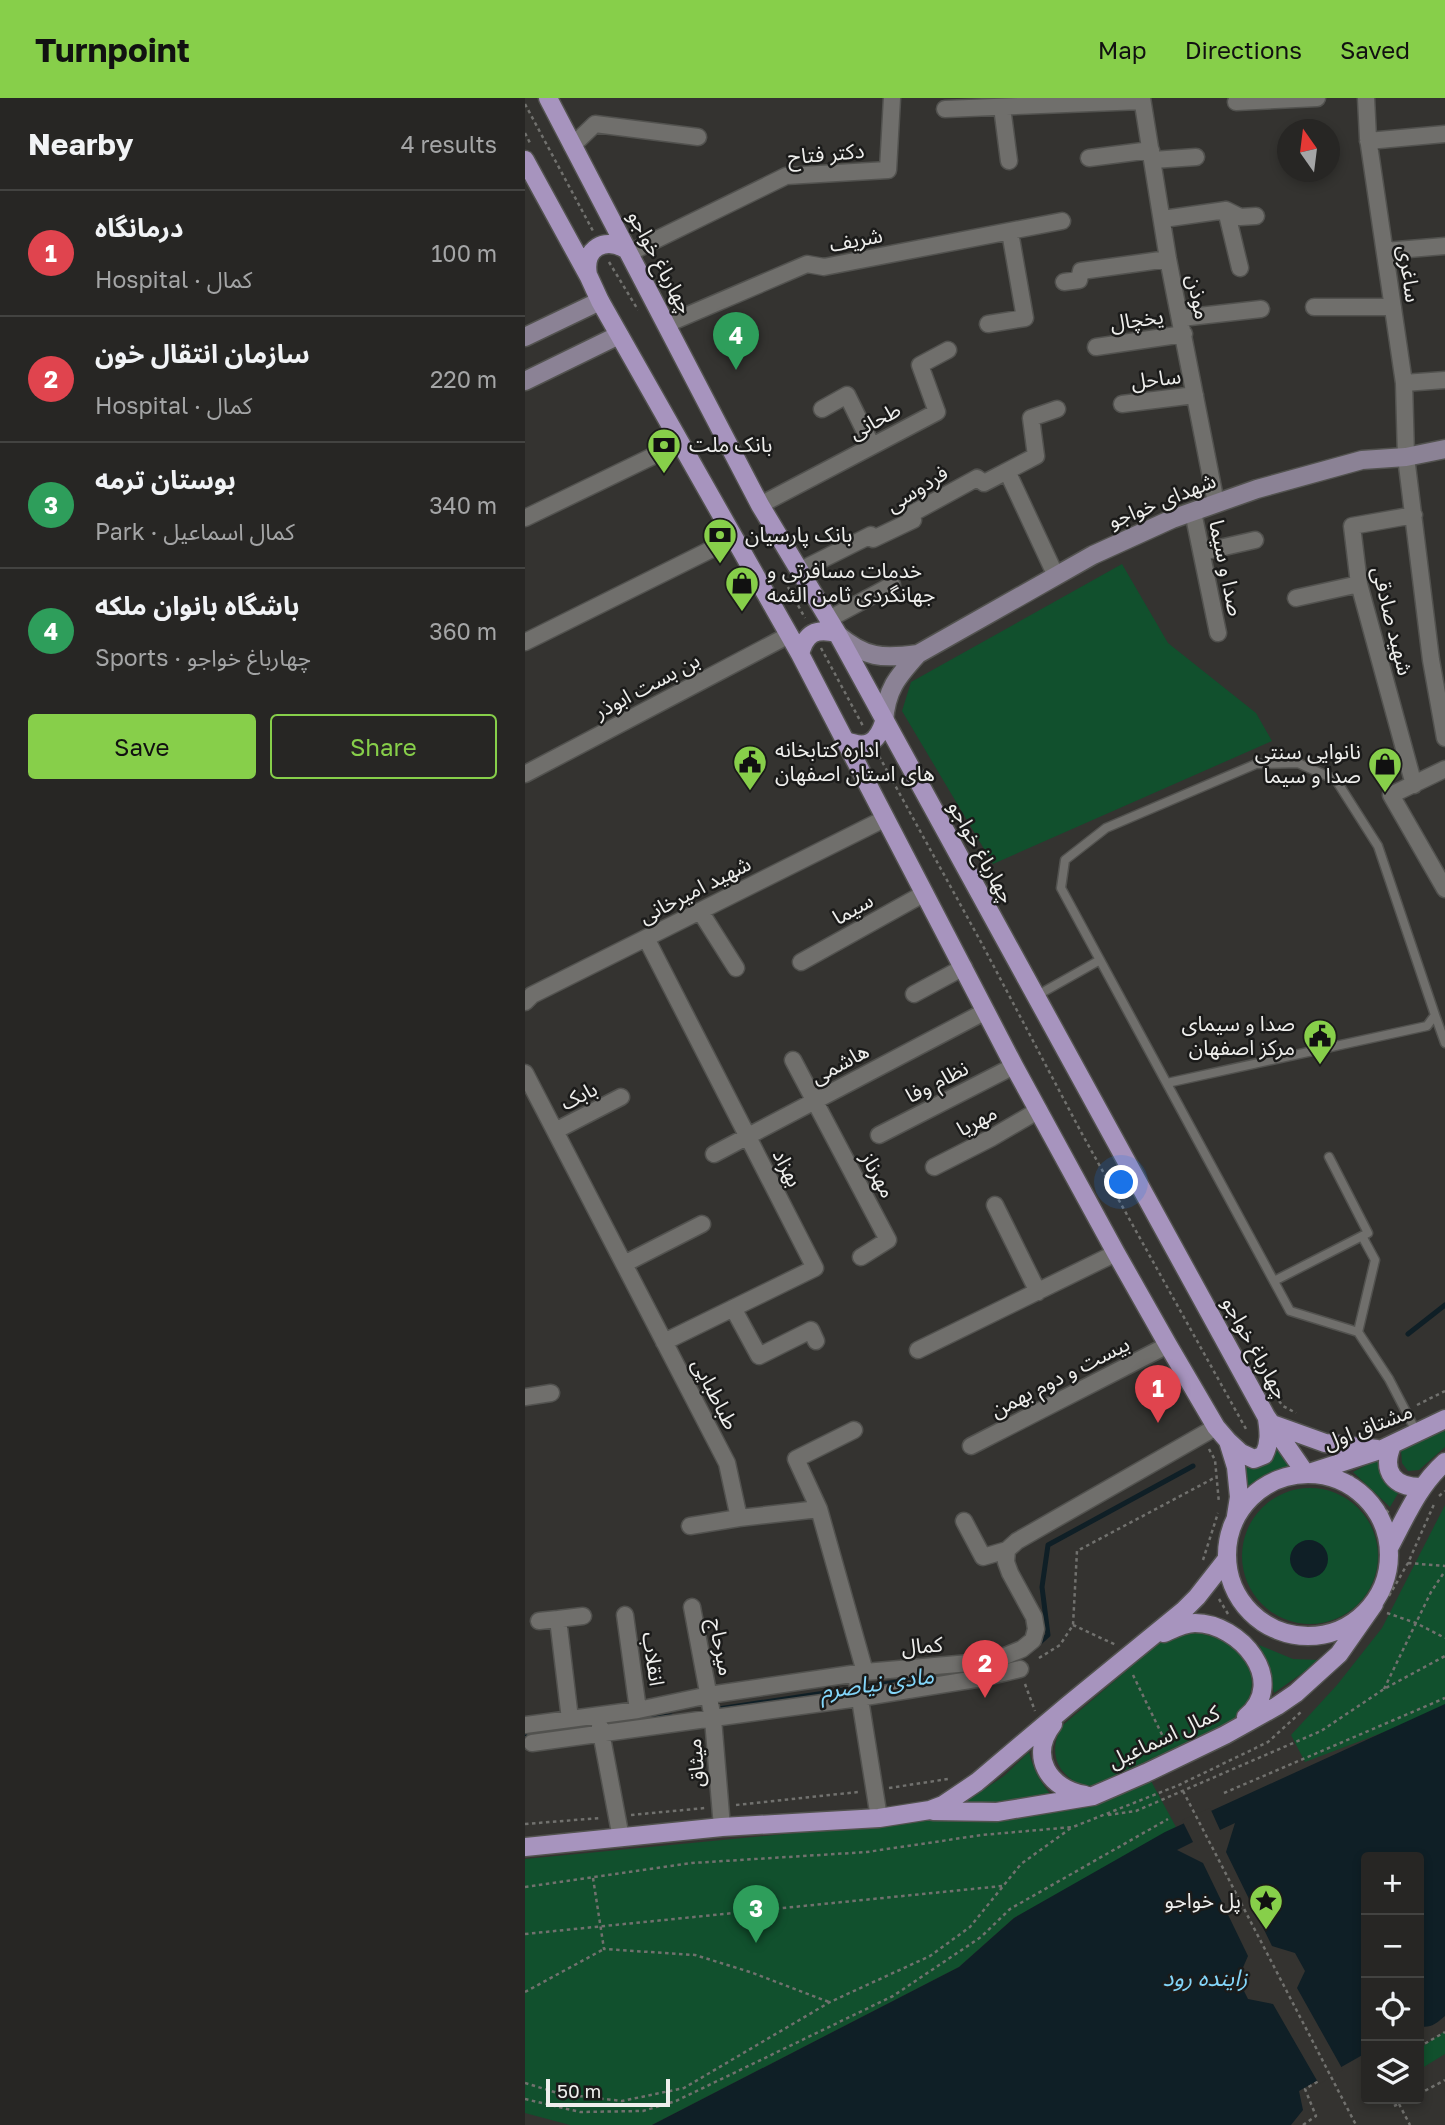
<!DOCTYPE html>
<html lang="en">
<head>
<meta charset="utf-8">
<style>
	:root { --surface:#272624; --page:#333231; --text:#f1f3f6; --muted:#a4a5a6; --line:#434341; --accent:#87cf4a }
	body { margin:0; font-family:"Golos Text","Noto Sans Arabic",sans-serif; background:var(--page); color:var(--text) }
	.controls { position:absolute; right:21px; bottom:21px; display:grid; overflow:hidden; border-radius:7px; box-shadow:0 4px 10px #0003 }
	.controls button { width:63px; height:63px; display:grid; place-items:center; padding:0; border:0; border-bottom:2px solid var(--line); background:var(--surface); color:var(--text); font:35px sans-serif }
	.compass { position:absolute; left:752px; top:21px; width:63px; height:63px; border-radius:50%; background:var(--surface); box-shadow:0 4px 10px #0003; rotate:346deg }
	.scale { position:absolute; left:21px; bottom:18px; width:124px; box-sizing:border-box; padding-left:7px; border:4px solid #eeeeec; border-top:0; font-size:19px; line-height:24px; white-space:nowrap; color:#eeeeec; -webkit-text-stroke:5px #1b1b1a; paint-order:stroke }
	.you { position:absolute; left:597px; top:1085px; width:24px; height:24px; margin:-18px; border:5px solid #fff; border-radius:50%; background:#1a73e8; box-shadow:0 0 0 10px #1a73e833 }
	.badge { display:grid; place-items:center; width:46px; height:46px; border-radius:50%; background:var(--accent); color:#fff; font-size:23px; font-weight:700 }
	.pin { position:absolute; translate:-50% -58px; filter:drop-shadow(0 2px 4px #0008) }
	.pin::after { content:''; position:absolute; top:37px; width:24px; height:21px; background:inherit; clip-path:polygon(0 0,100% 0,50% 100%) }
	.list { margin:0; padding:0; list-style:none }
	h2 { display:flex; justify-content:space-between; align-items:center; height:91px; margin:0; padding:0 28px; font-size:30px }
	h2 small { font-size:23px; font-weight:400; color:var(--muted) }
	.list li { display:grid; grid-template-columns:46px 1fr auto; gap:21px; align-items:center; box-sizing:border-box; height:126px; padding:0 28px; border-top:2px solid var(--line) }
	.list b { display:block; font-size:26px; white-space:nowrap }
	.list p { margin:0; font-size:23px; white-space:nowrap; color:var(--muted) }
	.list em { font-size:23px; font-style:normal; color:var(--muted) }
	.actions { display:flex; gap:14px; padding:21px 28px }
	.actions a { flex:1; padding:16px 0; border:2px solid var(--accent); border-radius:7px; text-align:center; font-size:24px; color:var(--accent) }
	.actions .main { background:var(--accent); color:#111 }
	.icon { flex:none; width:38px; height:38px; fill:none; stroke:currentColor; stroke-width:2; stroke-linecap:round; stroke-linejoin:round }
	.map { position:relative; flex:none; width:920px; height:2027px; overflow:hidden }
	header { display:flex; align-items:center; gap:42px; box-sizing:border-box; height:98px; padding:0 35px; background:var(--accent); color:#111 }
	header strong { font-size:33px }
	nav { display:flex; gap:38px; margin-inline-start:auto; font-size:24px }
	main { display:flex }
	aside { flex:1; background:var(--surface) }
	.map>svg:first-child { display:block }
	.green { fill:#11502d }
	.water { fill:#0f1f26 }
	.pier { fill:#343330 }
	.lines { fill:none; stroke-linecap:round; stroke-linejoin:round }
	.stream { stroke:#0f1f26; stroke-width:5 }
	.service-casing { stroke:#52524f; stroke-width:11 }
	.minor-casing { stroke:#52524f; stroke-width:19 }
	.secondary-casing { stroke:#52524f; stroke-width:21 }
	.primary-casing { stroke:#52524f; stroke-width:21 }
	.path { stroke:#71716e; stroke-width:2.5; stroke-dasharray:3.5 3.5; stroke-linecap:butt }
	.service { stroke:#706f6c; stroke-width:8 }
	.minor { stroke:#706f6c; stroke-width:16 }
	.secondary { stroke:#8b8295; stroke-width:18 }
	.primary { stroke:#a794be; stroke-width:18 }
	.path-bridge { stroke:#71716e; stroke-width:2.5; stroke-dasharray:3.5 3.5; stroke-linecap:butt }
	.labels { text-anchor:middle; stroke-width:5; stroke-linejoin:round; paint-order:stroke }
	.street-label { font-size:21px; fill:#eeeeec; stroke:#1b1b1a }
	.poi-label { font-size:21px; fill:#eeeeec; stroke:#1b1b1a; text-anchor:start }
	.water-label { font-size:23px; font-style:italic; fill:#83d6fa; stroke:#1b1b1a }
</style>
</head>
<body>
<header>
<strong>Turnpoint</strong>
<nav><a>Map</a><a>Directions</a><a>Saved</a></nav>
</header>
<main>
<aside>
<h2>Nearby<small>4 results</small></h2>
<ul class="list">
<li><span class="badge" style="background:#e0444e">1</span><div><b>درمانگاه</b><p>Hospital · کمال</p></div><em>100 m</em></li>
<li><span class="badge" style="background:#e0444e">2</span><div><b>سازمان انتقال خون</b><p>Hospital · کمال</p></div><em>220 m</em></li>
<li><span class="badge" style="background:#2e9e5b">3</span><div><b>بوستان ترمه</b><p>Park · کمال اسماعیل</p></div><em>340 m</em></li>
<li><span class="badge" style="background:#2e9e5b">4</span><div><b>باشگاه بانوان ملکه</b><p>Sports · چهارباغ خواجو</p></div><em>360 m</em></li>
</ul>
<div class="actions"><a class="main">Save</a><a>Share</a></div>
</aside>
<div class="map">
<svg width="920" height="2027" viewBox="0 0 920 2027">
	<rect width="100%" height="100%" fill="#343330"/>
	<path class="green" d="M597 466 643 545 731 615 747 643 468 766 377 613 386 584Z
		M920 1332V1349L894 1372 883 1373 877 1365 876 1352Z
		M753 1347 772 1371C750 1376 734 1383 718 1400L717 1365 749 1354Z
		M855 1360C855 1378 860 1383 875 1392L865 1409 828 1374Z
		M717 1458a68 68 0 1 1 136 0a68 68 0 1 1-136 0Z
		M920 1407V1611L780 1664 766 1637 812 1587 857 1530Z
		M673 1535C721 1543 748 1587 706 1623L578 1684C573 1685 566 1688 561 1688 556 1688 550 1684 546 1681 527 1667 526 1646 538 1627L634 1545 660 1536Z
		M734 1547 768 1561 796 1562 749 1595 743 1568Z
		M504 1654C508 1671 515 1684 526 1697L431 1710 479 1678Z
		M626 1683 651 1729 489 1820 434 1869 127 2027H45L0 2015V1761L560 1707Z
		M920 1933V1956L894 1972V1951Z"/>
	<path class="water" d="M765 1461a19 19 0 1 1 38 0a19 19 0 1 1-38 0Z
		M920 1606V1918C912 1925 905 1931 894 1928V1759H841V1955L774 1993 778 2012 766 2027H127L434 1869 489 1820 640 1734Z"/>
	<path class="pier" d="M685 1710 695 1732 710 1725 701 1754 747 1848 770 1855 780 1873 772 1890 818 1972 794 1986 748 1906 723 1901 713 1881 723 1858 678 1765 652 1752 668 1744 657 1722Z"/>
	<g class="lines">
		<path class="stream" d="M883 1236 920 1207
			M512 1547 523 1537 517 1489 523 1447 668 1368
			M187 1612 458 1571
			M0 1638 146 1618"/>
		<g class="service-casing">
			<path id="service" d="M511 898 575 862
				M910 917 920 945
				M642 985 902 928 910 917 853 748 811 682 773 665 731 666 581 730 540 762 536 790 765 1213 833 1234 864 1281 891 1333
				M749 1183 843 1135 804 1059
				M833 1234 850 1162 837 1138"/>
		</g>
		<g class="minor-casing">
			<path id="minor" d="M617 0 643 161 691 405
				M841 0 843 40 879 285 881 359 906 562 920 640
				M711 4 792 0
				M477 9 484 63
				M420 11 617 3
				M843 43 920 36
				M47 48 70 26 173 39
				M564 60 626 52
				M628 62 671 59
				M701 112 715 170
				M638 121 701 112 715 119 731 118
				M860 153 920 148
				M104 155 261 78 363 72 367 0
				M539 184 554 182 556 173 643 161
				M789 209H868
				M656 220 736 211
				M142 226 282 166 299 169 537 123
				M463 226 500 220 485 134
				M571 249 659 236
				M879 285 920 282
				M597 306 670 297
				M297 311 322 297 347 348
				M482 373 531 478
				M235 407 412 314 395 267 423 252
				M668 414 693 535
				M0 420 155 345
				M677 454 730 442
				M276 472 346 437 348 441 388 422 386 416 452 380 459 385 511 358 506 320 532 311
				M771 500 834 486
				M304 521 367 487
				M0 544 209 440
				M920 671 866 697 920 791
				M0 676 264 537
				M889 687 834 486 827 428 889 417
				M175 813 211 870
				M121 840 290 1170 139 1244
				M276 864 400 795
				M389 896 439 869
				M0 904 7 897 361 720
				M268 962 363 1142 336 1159
				M0 975 202 1365 214 1420 294 1411 340 1574
				M30 1033 96 999
				M354 1037 489 968
				M189 1056 461 913
				M409 1069 466 1040 514 1012
				M470 1107 513 1194
				M99 1166 177 1126
				M208 1210 234 1258 286 1232 291 1243
				M393 1252 591 1155
				M0 1299 26 1295
				M446 1348 643 1247
				M294 1411 271 1361 329 1332
				M439 1423 458 1459 482 1452
				M165 1428 214 1420
				M167 1509 188 1621 197 1729
				M100 1517 113 1612
				M33 1521 58 1518
				M14 1523 33 1521 45 1621
				M331 1576 354 1720
				M0 1627 113 1612 184 1597 340 1574 468 1563 497 1551 508 1542 511 1531 509 1519 485 1475 481 1464 482 1452 492 1443 691 1329
				M75 1629 96 1740
				M7 1645 334 1600 457 1580 495 1571"/>
		</g>
		<g class="secondary-casing">
			<path id="secondary" d="M0 239 75 203
				M0 283 94 237
				M312 536C340 560 357 561 393 556
				M359 624C361 592 372 579 393 556L568 457 647 421 732 391 837 362 881 359 920 351"/>
		</g>
		<g class="primary-casing">
			<path id="primary" d="M23 0 235 407 312 535 741 1318 781 1376
				M0 62 64 179 75 203 275 556 489 968 591 1155 643 1247 691 1329 703 1343 711 1369 714 1399 711 1418
				M63 177C58 150 80 138 102 152
				M275 556C281 535 290 530 312 535
				M321 643C342 651 352 645 359 624
				M747 1326 800 1345 852 1351
				M703 1343 716 1355 729 1361 739 1357C745 1345 744 1334 742 1321
				M867 1347C856 1374 869 1390 898 1389
				M787 1374 855 1352 920 1321
				M702 1457a81 81 0 1 1 162 0a81 81 0 1 1-162 0Z
				M865 1448C881 1418 894 1387 920 1364
				M639 1535C648 1531 659 1525 670 1525 715 1525 764 1583 721 1619
				M528 1626C503 1658 524 1691 560 1697
				M408 1713 472 1714 568 1698 621 1675 700 1637 752 1608 771 1595 814 1556 849 1506
				M0 1749 197 1729 354 1720 405 1712 418 1707 452 1684 543 1607 658 1513 672 1499 701 1462"/>
		</g>
		<path class="path" d="M0 6 68 133
			M0 35 6 47
			M84 164 113 212
			M263 489 280 520
			M296 550 338 628
			M354 658 457 846 556 1034 721 1331
			M754 1303 758 1308 771 1315
			M892 1307 920 1293
			M838 1331 870 1318
			M684 1351 690 1362 694 1405
			M826 1378 864 1415
			M914 1398 920 1393
			M678 1462 693 1415
			M883 1465 920 1468
			M864 1498 883 1465 910 1404
			M694 1501 703 1516
			M862 1515 891 1525 920 1540
			M548 1527 591 1547
			M514 1560 535 1547 548 1527 552 1453 691 1379
			M608 1577 642 1647
			M500 1586 510 1613
			M859 1591 906 1494 920 1473
			M364 1690 423 1681
			M699 1695 920 1600
			M211 1707 333 1694
			M106 1717 180 1710
			M583 1717 611 1713 796 1633 859 1591 920 1558
			M0 1726 75 1720
			M68 1780 79 1851 170 1857 225 1874 304 1904
			M0 1789 167 1765 342 1754 457 1737 548 1729 654 1687 743 1644 776 1614
			M0 1836 477 1788
			M0 1894 79 1851
			M894 1949 920 1934
			M839 1957 841 1955
			M0 1985 36 1996 97 2003 159 1990 305 1904 405 1858 445 1829 496 1766 546 1730
			M894 1996 920 1982
			M0 2001 55 2014 118 2013 151 2003 368 1898 456 1839 485 1811 643 1721
			M874 2006 885 2027
			M869 2008 884 2001
			M778 2027 791 2018 780 1991 794 1983"/>
		<use href="#service" class="service"/>
		<use href="#minor" class="minor"/>
		<use href="#secondary" class="secondary"/>
		<use href="#primary" class="primary"/>
		<path class="path-bridge" d="M658 1693 831 2027"/>
	</g>
	<defs>
		<g id="bank-pin" transform="scale(1.75)"><path d="M0 17L-7.5 6A9.5 9.5 0 1 1 7.5 6Z" fill="#87cf4a" stroke="#1b1b1a"/><path d="M-6-4H6V4H-6ZM0-2.3a2.3 2.3 0 1 0 0 4.6a2.3 2.3 0 1 0 0-4.6Z" fill="#111"/></g>
		<g id="shop-pin" transform="scale(1.75)"><path d="M0 17L-7.5 6A9.5 9.5 0 1 1 7.5 6Z" fill="#87cf4a" stroke="#1b1b1a"/><path d="M-5-2.5h2.3a2.7 3.5 0 0 1 5.4 0H5L5.5 6h-11ZM-1.5-2.5h3a1.5 2.3 0 0 0-3 0Z" fill="#111"/></g>
		<g id="civic-pin" transform="scale(1.75)"><path d="M0 17L-7.5 6A9.5 9.5 0 1 1 7.5 6Z" fill="#87cf4a" stroke="#1b1b1a"/><path d="M-.6-6.5H3V-4.5H.6V-3L4-1V1h2V6H-6V1h2V-1L-.6-3ZM-1.2 2.5V6h2.4V2.5Z" fill="#111"/></g>
		<g id="sight-pin" transform="scale(1.75)"><path d="M0 17L-7.5 6A9.5 9.5 0 1 1 7.5 6Z" fill="#87cf4a" stroke="#1b1b1a"/><path d="M0-6L1.8-2.2L6-1.7L2.9 1.2L3.7 5.4L0 3.3L-3.7 5.4L-2.9 1.2L-6-1.7L-1.8-2.2Z" fill="#111"/></g>
	</defs>
	<g fill-rule="evenodd">
		<use href="#bank-pin" x="139" y="347"/>
		<use href="#bank-pin" x="195" y="437"/>
		<use href="#shop-pin" x="217" y="485"/>
		<use href="#civic-pin" x="225" y="664"/>
		<use href="#shop-pin" x="860" y="666"/>
		<use href="#civic-pin" x="795" y="938"/>
		<use href="#sight-pin" x="741" y="1803"/>
	</g>
	<g class="labels">
		<g class="street-label">
			<text transform="translate(301 56) rotate(-5)" y="7">دکتر فتاح</text>
			<text transform="translate(331 142) rotate(-11)" y="7">شریف</text>
			<text transform="translate(135 164) rotate(62)" y="7">چهارباغ خواجو</text>
			<text transform="translate(884 176) rotate(82)" y="7">ساغری</text>
			<text transform="translate(673 199) rotate(78)" y="7">موذن</text>
			<text transform="translate(612 222) rotate(-8)" y="7">یخچال</text>
			<text transform="translate(631 281) rotate(-7)" y="7">ساحل</text>
			<text transform="translate(350 323) rotate(-28)" y="7">طحانی</text>
			<text transform="translate(392 391) rotate(-32)" y="7">فردوسی</text>
			<text transform="translate(637 403) rotate(-22)" y="7">شهدای خواجو</text>
			<text transform="translate(701 470) rotate(78)" y="7">صدا و سیما</text>
			<text transform="translate(867 523) rotate(76)" y="7">شهید صادقی</text>
			<text transform="translate(122 588) rotate(-28)" y="7">بن بست ابوذر</text>
			<text transform="translate(456 754) rotate(61)" y="7">چهارباغ خواجو</text>
			<text transform="translate(170 792) rotate(-27)" y="7">شهید امیرخانی</text>
			<text transform="translate(328 811) rotate(-29)" y="7">سیما</text>
			<text transform="translate(315 966) rotate(-28)" y="7">هاشمی</text>
			<text transform="translate(412 984) rotate(-27)" y="7">نظام وفا</text>
			<text transform="translate(54 998) rotate(-27)" y="7">بابک</text>
			<text transform="translate(452 1023) rotate(-28)" y="7">مهریا</text>
			<text transform="translate(262 1070) rotate(63)" y="7">بهزاد</text>
			<text transform="translate(353 1077) rotate(62)" y="7">مهرناز</text>
			<text transform="translate(730 1250) rotate(61)" y="7">چهارباغ خواجو</text>
			<text transform="translate(535 1279) rotate(-27)" y="7">بیست و دوم بهمن</text>
			<text transform="translate(190 1296) rotate(63)" y="7">طباطبایی</text>
			<text transform="translate(843 1329) rotate(-21)" y="7">مشتاق اول</text>
			<text transform="translate(397 1548) rotate(-5)" y="7">کمال</text>
			<text transform="translate(196 1549) rotate(79)" y="7">میرحاج</text>
			<text transform="translate(128 1561) rotate(82)" y="7">انقلاب</text>
			<text transform="translate(639 1639) rotate(-25)" y="7">کمال اسماعیل</text>
			<text transform="translate(171 1665) rotate(-95)" y="7">میثاق</text>
		</g>
		<g class="poi-label">
			<text x="164" y="354">بانک ملت</text>
			<text x="220" y="444">بانک پارسیان</text>
			<text x="242" y="480">خدمات مسافرتی و<tspan x="242" dy="24">جهانگردی ثامن الئمه</tspan></text>
			<text x="250" y="659">اداره کتابخانه<tspan x="250" dy="24">های استان اصفهان</tspan></text>
			<text x="836" y="661" text-anchor="end">نانوایی سنتی<tspan x="836" dy="24">صدا و سیما</tspan></text>
			<text x="770" y="933" text-anchor="end">صدا و سیمای<tspan x="770" dy="24">مرکز اصفهان</tspan></text>
			<text x="716" y="1810" text-anchor="end">پل خواجو</text>
		</g>
		<g class="water-label">
			<text transform="translate(352 1585) rotate(-8)" y="8">مادی نیاصرم</text>
			<text x="680" y="1888">زاینده رود</text>
		</g>
	</g>
</svg>
<div class="controls">
<button>+</button>
<button>−</button>
<button><svg class="icon" aria-label="locate" viewBox="0 0 24 24"><circle cx="12" cy="12" r="6"/><path d="M12 2v4M12 18v4M2 12h4M18 12h4"/></svg></button>
<button><svg class="icon" aria-label="layers" viewBox="0 0 24 24"><path d="M12 4l9 5-9 5-9-5zM3 14l9 5 9-5"/></svg></button>
</div>
<svg class="compass" viewBox="-18 -18 36 36"><path d="M0-13l5 13h-10z" fill="#e53935"/><path d="M0 13l5-13h-10z" fill="#a4a5a6"/></svg>
<div class="scale">50 m</div>
<div class="you"></div>
<div class="pin badge" style="left:633px;top:1325px;background:#e0444e">1</div>
<div class="pin badge" style="left:460px;top:1600px;background:#e0444e">2</div>
<div class="pin badge" style="left:231px;top:1845px;background:#2e9e5b">3</div>
<div class="pin badge" style="left:211px;top:272px;background:#2e9e5b">4</div>
</div>
</main>
</body>
</html>
